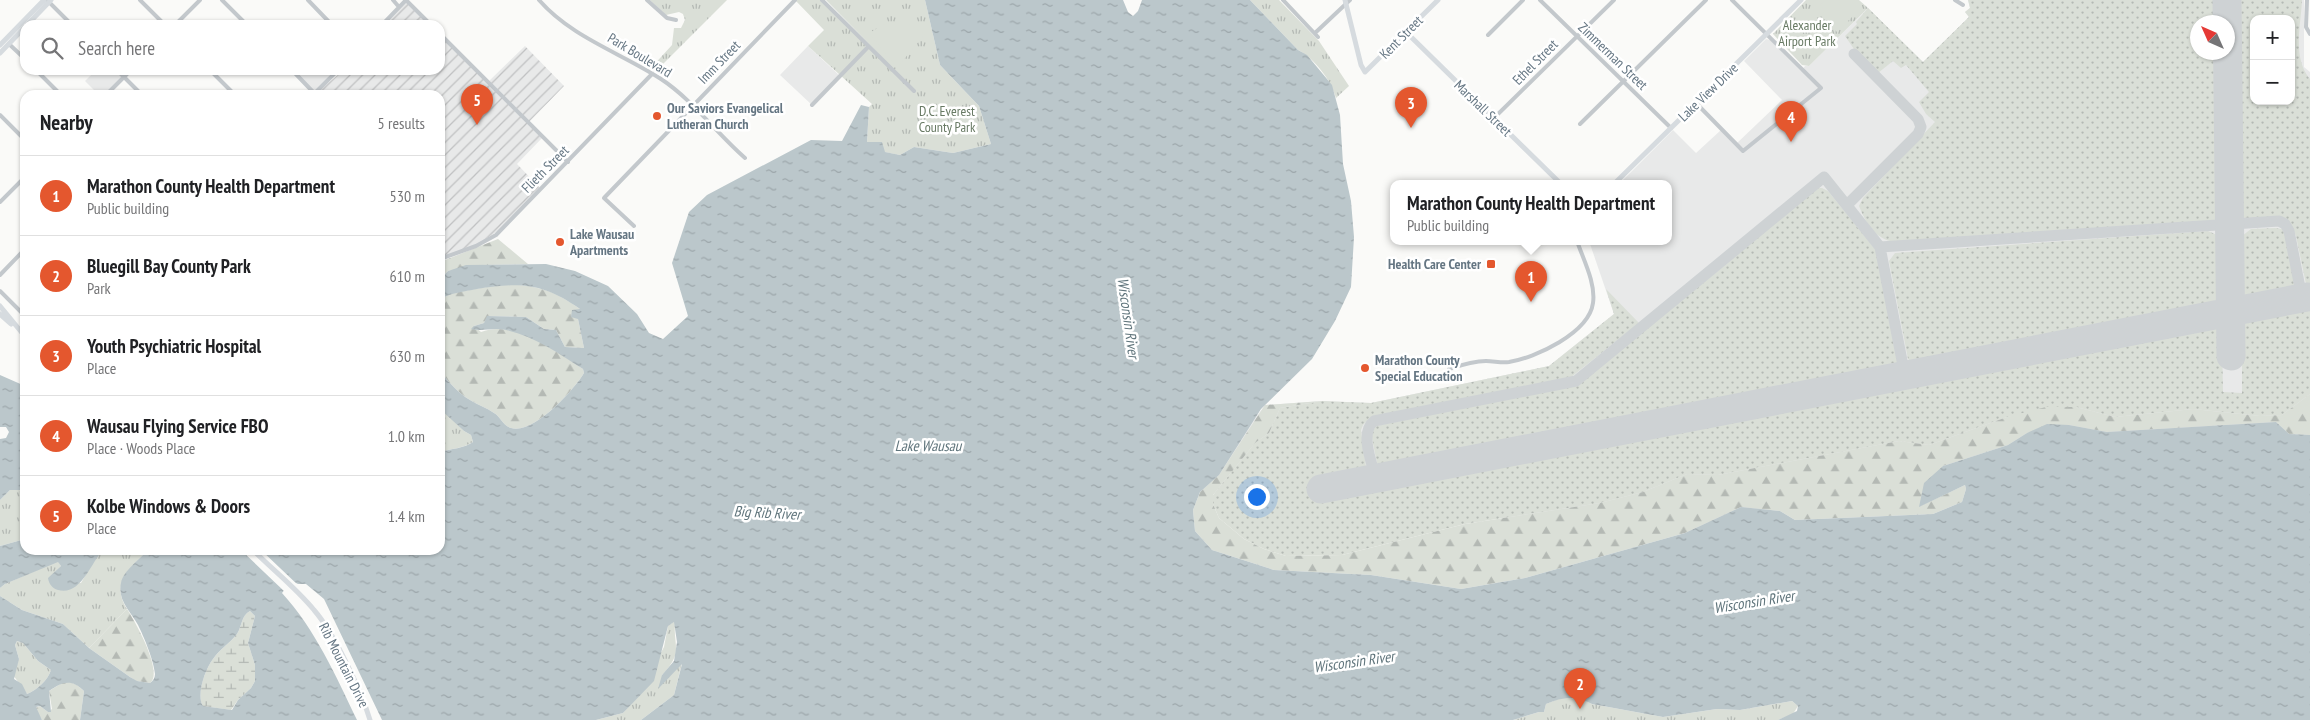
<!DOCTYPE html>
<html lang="en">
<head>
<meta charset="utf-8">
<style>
	:root { --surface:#fff; --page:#f6f6f6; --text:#202124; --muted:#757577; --line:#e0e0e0; --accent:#e4572e }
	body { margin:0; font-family:"PT Sans Narrow",sans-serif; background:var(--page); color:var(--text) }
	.controls { position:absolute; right:15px; top:15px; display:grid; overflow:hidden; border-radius:10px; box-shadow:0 1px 4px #0004 }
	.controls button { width:45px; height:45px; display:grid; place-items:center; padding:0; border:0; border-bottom:1px solid var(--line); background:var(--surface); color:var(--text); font:25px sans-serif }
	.compass { position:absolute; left:2190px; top:15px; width:45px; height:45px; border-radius:50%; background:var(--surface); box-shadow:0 1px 4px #0004; rotate:315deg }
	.you { position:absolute; left:1256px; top:496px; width:18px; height:18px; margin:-12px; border:4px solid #fff; border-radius:50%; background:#1a73e8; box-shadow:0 0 0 8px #1a73e833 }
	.badge { display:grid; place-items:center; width:32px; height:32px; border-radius:50%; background:var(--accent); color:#fff; font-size:16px; font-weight:700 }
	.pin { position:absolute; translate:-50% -41px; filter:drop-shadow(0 1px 2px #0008) }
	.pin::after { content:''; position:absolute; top:26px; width:18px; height:15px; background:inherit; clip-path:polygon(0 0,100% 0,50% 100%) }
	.popup { position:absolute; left:1390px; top:180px; width:282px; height:65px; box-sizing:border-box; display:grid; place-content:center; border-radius:10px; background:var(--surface); filter:drop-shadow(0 1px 4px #0005); font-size:16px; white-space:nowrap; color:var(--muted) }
	.popup b { font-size:19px; color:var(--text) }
	.popup::after { content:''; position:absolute; left:50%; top:100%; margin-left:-10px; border:10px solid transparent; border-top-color:var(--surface) }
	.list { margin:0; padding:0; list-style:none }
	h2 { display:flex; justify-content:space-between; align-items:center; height:65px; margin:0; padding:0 20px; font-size:21px }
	h2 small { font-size:16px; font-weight:400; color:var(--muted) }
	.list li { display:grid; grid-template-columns:32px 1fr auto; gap:15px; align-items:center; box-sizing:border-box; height:80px; padding:0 20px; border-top:1px solid var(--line) }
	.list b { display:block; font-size:19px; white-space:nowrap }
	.list p { margin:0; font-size:16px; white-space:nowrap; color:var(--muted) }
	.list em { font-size:16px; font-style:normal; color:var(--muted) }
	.icon { flex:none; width:28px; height:28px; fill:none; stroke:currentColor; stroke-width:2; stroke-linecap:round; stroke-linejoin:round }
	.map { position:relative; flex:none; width:2310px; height:720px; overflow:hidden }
	.search { position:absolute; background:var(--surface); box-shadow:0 1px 4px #0004; left:20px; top:20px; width:425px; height:55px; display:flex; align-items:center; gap:12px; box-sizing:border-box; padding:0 18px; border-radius:15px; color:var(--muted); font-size:19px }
	.panel { position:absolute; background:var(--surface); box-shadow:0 1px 4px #0004; left:20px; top:90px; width:425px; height:465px; border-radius:15px }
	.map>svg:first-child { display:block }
	.built { fill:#e8e9e9; fill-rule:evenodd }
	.industrial { fill:url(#industrial-furrows) }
	.grass { fill:url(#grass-dots); fill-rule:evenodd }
	.forest { fill:url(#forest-firs) }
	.wetland { fill:url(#wetland-marsh) }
	.park { fill:url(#park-tufts) }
	.pitch { fill:#dadfd7 }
	.water { fill:url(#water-ripples); fill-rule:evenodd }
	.pier { fill:#fafaf8 }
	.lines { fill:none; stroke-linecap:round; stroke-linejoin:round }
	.taxiway { stroke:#ced2d4; stroke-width:11 }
	.runway { stroke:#ced2d4; stroke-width:29 }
	.street { stroke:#c3c8cc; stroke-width:4 }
	.secondary { stroke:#d6dbdf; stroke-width:5 }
	.poi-dot { fill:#e4572e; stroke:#fff; stroke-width:2 }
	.labels { text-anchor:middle; stroke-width:5; stroke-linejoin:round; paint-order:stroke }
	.park-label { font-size:14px; fill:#687a64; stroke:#fff }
	.street-label { font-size:14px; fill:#657683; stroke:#fff }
	.poi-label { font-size:14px; font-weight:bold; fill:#657683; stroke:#fff; text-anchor:start }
	.water-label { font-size:15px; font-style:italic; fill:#60757c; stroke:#fff }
</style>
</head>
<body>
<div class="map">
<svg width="2310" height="720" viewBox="0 0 2310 720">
	<defs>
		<pattern id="industrial-furrows" width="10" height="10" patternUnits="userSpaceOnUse" patternTransform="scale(1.25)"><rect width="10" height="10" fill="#e8e9e9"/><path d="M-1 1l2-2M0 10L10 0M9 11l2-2" fill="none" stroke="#c0c1c2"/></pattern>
		<pattern id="grass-dots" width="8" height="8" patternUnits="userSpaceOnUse" patternTransform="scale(1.25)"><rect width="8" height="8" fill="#dadfd7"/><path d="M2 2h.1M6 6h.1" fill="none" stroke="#b4b9b4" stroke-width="1.8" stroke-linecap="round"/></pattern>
		<pattern id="forest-firs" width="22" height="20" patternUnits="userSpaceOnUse" patternTransform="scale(1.25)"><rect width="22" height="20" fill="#dadfd7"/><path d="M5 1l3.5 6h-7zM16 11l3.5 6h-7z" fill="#b4b9b4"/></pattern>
		<pattern id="wetland-marsh" width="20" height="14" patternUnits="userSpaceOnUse" patternTransform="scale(1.25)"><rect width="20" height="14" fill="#dadfd7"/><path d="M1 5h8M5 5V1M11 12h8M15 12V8" fill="none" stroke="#b4b9b4"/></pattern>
		<pattern id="park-tufts" width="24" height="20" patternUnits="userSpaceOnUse" patternTransform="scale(1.25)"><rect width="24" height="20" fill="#dadfd7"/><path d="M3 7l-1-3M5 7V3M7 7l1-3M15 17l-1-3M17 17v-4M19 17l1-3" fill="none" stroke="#b4b9b4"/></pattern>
		<pattern id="water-ripples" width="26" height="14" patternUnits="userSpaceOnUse" patternTransform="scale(1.25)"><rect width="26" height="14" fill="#bbc7cb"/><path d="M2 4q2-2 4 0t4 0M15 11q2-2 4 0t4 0" fill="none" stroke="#9ca6aa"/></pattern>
	</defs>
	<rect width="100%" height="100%" fill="#fafaf8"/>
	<path class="built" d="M1968 0H2304V67L2310 72V435L2008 445 1943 466 1685 533 1200 492 1265 405 1322 401 1371 403 1549 366 1614 314 1589 241H1668V183H1620L1673 130 1696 153 1721 130 1735 145 1782 100 1744 61 1766 39 1770 40 1801 71 1805 66H1809L1868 8 1923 62 1969 17 1965 12 1970 8ZM2254 19H2291V101H2254ZM2198 22H2228V52H2198Z
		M808 46 840 76 812 105 780 75Z
		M96 70H117L124 77 106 95H99L85 81Z
		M292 70H334L315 94Z"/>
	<path class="industrial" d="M406 0 431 25H382Z
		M440 34 488 82 525 46 564 86 529 122 543 137 517 164 541 189 501 229 475 246 440 259V95H313L344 70H440Z"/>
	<path class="grass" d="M1968 0H2219V22H2198V52L2219 53 2221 211 2218 218 2211 222 1901 242C1878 243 1867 226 1859 206L1863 198 1935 122 1926 114 1919 102 1929 92 1906 65 1901 68 1893 61 1878 73 1856 52 1845 36 1857 24 1856 22 1868 8 1923 62 1969 17 1965 12 1970 8Z
		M2238 0H2302C2301 25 2292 58 2310 79V303L2296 236C2287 209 2267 222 2245 219L2240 211ZM2254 19H2291V101H2254Z
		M1815 188H1822L1828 191 1877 251 1898 362 1894 369 1389 467H1383L1377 463 1371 434 1376 426 1578 384 1724 266Z
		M2275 228 2282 229 2286 236 2295 288C2286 298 2264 298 2251 300L2247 299 2241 289 2242 236 2251 229Z
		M2208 231 2217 235 2221 246 2222 300 2216 307 1916 365 1908 359 1889 261 1895 253Z
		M1606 289 1639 323 1570 378 1371 417 1363 425 1361 430 1366 467 1358 473 1321 480 1325 499 2213 327 2220 331 2222 336 2223 392 2242 393V330L2245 323 2310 309V394L2282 415 2260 416 2193 409 2115 417 2076 407 2007 417 1929 445 1899 441 1718 475 1687 474 1643 492 1600 503 1465 524 1342 555 1286 556 1264 549 1244 539 1219 518 1213 504V495L1255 443 1269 433 1280 408 1322 401 1371 403 1549 366 1614 314Z"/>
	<path class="forest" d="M498 239 528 264 481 265 448 271 440 279V262Z
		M504 284C537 285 554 290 580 309L578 319 584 348 565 347 556 330 544 329 526 317 488 316 484 323 474 326 481 332C514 319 557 352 583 369L584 373C574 390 533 435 511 428 502 425 501 417 494 413 487 408 478 405 470 400 458 393 449 382 440 371V300L452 293Z
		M2310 394V435L2289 434 2276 422 2107 432 2069 425 2027 433 2008 445 1943 466 1920 506 1965 485 1966 489 1962 502 1933 514 1795 520 1780 511 1741 507 1685 533 1525 578 1461 589 1371 575 1274 570 1212 550 1195 531 1193 510 1200 492 1219 475 1265 405 1322 401 1280 408 1269 433 1255 443 1213 495V504L1219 518 1244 539 1264 549 1286 556 1342 555 1465 524 1600 503 1643 492 1687 474 1718 475 1899 441 1929 445 2007 417 2046 407H2076L2115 417 2193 409 2260 416 2282 415Z
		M127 609C135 621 164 673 150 683L136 681 130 677 89 648Z
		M68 681 77 685 84 691 80 720H42L35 708 40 706 48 712 52 709 49 691 62 683Z"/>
	<path class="wetland" d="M250 611 255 616 248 643 255 665V681L251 688 238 700 231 710 203 706C196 696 205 669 213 659 219 650 230 643 237 634 242 626 241 616 250 611Z"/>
	<path class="park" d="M650 0H727L655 72 650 69 672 45 674 28H681L685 20 683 14 679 12 666 15Z
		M795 0H822L885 60 826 0H925L940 65 979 106 991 144 953 153 914 147 900 155 884 152 867 142 869 107 872 104 808 46 824 30Z
		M1250 0H1279L1319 41 1349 86 1336 98C1331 80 1315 59 1298 50Z
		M1806 0H1859L1868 8 1809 66 1802 65 1773 34Z
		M440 407 464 431 471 435 473 442C464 448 450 449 440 452Z
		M17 489 25 493V539L0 546V500L10 490Z
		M103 550H148C130 569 110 582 127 609L89 648 63 624 22 610 0 596V588L5 584 58 561 61 566 49 578 81 583 94 560Z
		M675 621C673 649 684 651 662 675L667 679 682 663 674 695 641 720H596L623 713 637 697 664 647 668 626Z
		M17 641 23 643 38 661 51 670C48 680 37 690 27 694L13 675 19 659 15 645Z
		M1563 697 1584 700 1592 704 1663 717 1717 709 1740 710 1792 701 1798 706 1793 714 1778 720H1513L1539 712H1544L1546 704Z"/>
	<path class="pitch" d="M1825 0H1837L1853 16 1837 32 1821 16 1825 11 1820 5Z
		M901 22 909 24 925 34 900 64 895 65 869 33 887 23Z"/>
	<path class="water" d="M925 0H1123L1128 12 1133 16 1138 11 1142 0H1250L1298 50 1307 55 1332 85 1340 115 1343 164 1351 201 1354 237 1351 287 1335 321 1312 359 1261 409 1219 475 1200 492 1193 510 1195 531 1212 550 1274 570 1371 575 1461 589 1525 578 1685 533 1741 507 1780 511 1795 520 1933 514 1962 502 1966 489 1965 485 1919 507 1924 483 1943 466 2008 445 2027 433 2047 424 2069 425 2107 432 2276 422 2289 434 2310 435V720H1778L1797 711 1798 706 1792 701 1740 710 1717 709 1663 717 1592 704C1574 695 1563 697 1546 704L1544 712H1539L1513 720H641L674 695 682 664 658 689 662 675 674 661 677 642 674 622 668 626 654 681 623 713 596 720H382L324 599 306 584H298L291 581 282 593C315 629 336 676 357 720H80L84 691C71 678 62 682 49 691L51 712H48L40 706 36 707 42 720H0V596L22 610 63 624 89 648 130 677 137 681 150 683C153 681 155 678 155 674 154 661 144 637 138 625 131 612 117 600 121 583 123 571 140 559 148 550H440V452C450 449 465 448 473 442L471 435 464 431 440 409V371C449 382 458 393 470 400 478 405 487 408 494 413 501 417 502 425 511 428 533 435 574 390 584 373L583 369C559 354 535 336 506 330 493 327 483 332 471 329L474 326 484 323 487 316 526 317 544 329 556 330 565 347 584 348 578 319 571 317 572 310 580 309C543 283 520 282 477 289 464 292 451 292 440 300V279L448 271 466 265 546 264 575 271 608 286 637 314 649 333 663 339 688 316 672 263 689 212 707 195 811 140 842 141 861 105 869 107 867 142H882L885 152 900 155 914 147 953 153 991 144 979 106 940 65ZM250 611 255 616 248 643 255 665V681L251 688 238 700 232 710 203 706C196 696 205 669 213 659 219 650 230 643 237 634 242 626 241 616 250 611ZM17 641 23 643 38 661 51 670C48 680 37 690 27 694L22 684 14 679 19 659 15 645Z
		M0 375 25 386V493L22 490H10L0 500V439L6 438 9 432 6 427H0Z
		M25 539V550H103C90 564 81 596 58 590 52 588 49 584 48 578L61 566 58 562 5 584 0 588V546Z"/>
	<path class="pier" d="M241 550H261L300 587 292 584 285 592Z"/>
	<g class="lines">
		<path class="taxiway" d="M1847 205 1918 134 1921 127 1918 119 1854 54
			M1880 247 2279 221 2285 224 2289 231 2302 298
			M1376 479C1372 463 1359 433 1374 421L1576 381 1824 177 1880 247 1905 376"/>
		<path class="runway" d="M2227 0 2231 356
			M1321 489 2307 297"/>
		<path class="street" d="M47 0 72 25
			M140 0 165 25
			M222 0 247 25
			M308 0 332 25
			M393 0 399 7
			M406 0 431 25
			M539 0C571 37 621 53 661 79 693 100 717 134 745 158
			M647 0 667 18 676 20
			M822 0 914 91
			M1283 0 1318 37
			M1540 0 1671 128
			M1955 0 1963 5
			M2307 0 2306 27 2310 34
			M175 25 200 0
			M382 25 406 0
			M1315 33 1350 0
			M440 34 568 162
			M1488 35 1523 0
			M9 44 25 59
			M36 70 61 95
			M117 70 142 95
			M210 70 235 95
			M292 70 315 94
			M106 95 131 70
			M313 95 338 70
			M1696 103 1743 151 1821 88 1732 0
			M812 105 868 47
			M0 115 25 140
			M1494 118 1614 0
			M1580 124 1706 0
			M0 202 25 177
			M634 226 604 198 795 0
			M440 259 476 246 496 235 652 74
			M0 275 25 249
			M0 291 25 316
			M1449 369C1461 365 1474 361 1486 361 1494 361 1501 363 1509 362 1535 358 1589 333 1593 303 1596 283 1583 259 1577 241"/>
		<path class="secondary" d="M1345 0 1361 65 1365 72 1438 0
			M27 25 51 0
			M1406 32 1560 183
			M0 45 44 0
			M0 53 25 27
			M1615 183 1801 0
			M0 306 23 334
			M0 314 11 324
			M253 550C273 570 296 588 314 610 334 633 361 690 370 720"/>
	</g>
	<g class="poi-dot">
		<circle cx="657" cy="116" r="5"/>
		<circle cx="560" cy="242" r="5"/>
		<rect x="1486" y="259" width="10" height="10" rx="2.5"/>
		<circle cx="1365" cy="368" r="5"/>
	</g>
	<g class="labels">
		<g class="park-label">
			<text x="1807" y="30">Alexander<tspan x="1807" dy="16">Airport Park</tspan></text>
			<text x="947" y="116">D.C. Everest<tspan x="947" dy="16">County Park</tspan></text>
		</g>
		<g class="street-label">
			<text transform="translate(1401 37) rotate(-45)" y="5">Kent Street</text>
			<text transform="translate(640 55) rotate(31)" y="5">Park Boulevard</text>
			<text transform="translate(1613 56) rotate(44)" y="5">Zimmerman Street</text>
			<text transform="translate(719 62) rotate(-46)" y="5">Imm Street</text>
			<text transform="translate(1535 62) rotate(-45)" y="5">Ethel Street</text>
			<text transform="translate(1708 92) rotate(-44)" y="5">Lake View Drive</text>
			<text transform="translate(1483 108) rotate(44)" y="5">Marshall Street</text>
			<text transform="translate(545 169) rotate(-45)" y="5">Flieth Street</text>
			<text transform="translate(344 665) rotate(63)" y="5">Rib Mountain Drive</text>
		</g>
		<g class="poi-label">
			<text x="667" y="113">Our Saviors Evangelical<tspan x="667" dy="16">Lutheran Church</tspan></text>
			<text x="570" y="239">Lake Wausau<tspan x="570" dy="16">Apartments</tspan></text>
			<text x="1481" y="269" text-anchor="end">Health Care Center</text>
			<text x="1375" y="365">Marathon County<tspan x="1375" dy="16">Special Education</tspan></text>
		</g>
		<g class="water-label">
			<text transform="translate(1128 318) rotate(82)" y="5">Wisconsin River</text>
			<text x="928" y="451">Lake Wausau</text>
			<text transform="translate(767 513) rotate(3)" y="5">Big Rib River</text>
			<text transform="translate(1754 602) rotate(-9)" y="5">Wisconsin River</text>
			<text transform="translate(1354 662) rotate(-8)" y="5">Wisconsin River</text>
		</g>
	</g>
</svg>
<div class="controls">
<button>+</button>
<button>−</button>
</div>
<svg class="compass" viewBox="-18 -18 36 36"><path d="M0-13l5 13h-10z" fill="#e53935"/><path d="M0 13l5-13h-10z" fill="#757577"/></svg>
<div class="you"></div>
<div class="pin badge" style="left:1531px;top:302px">1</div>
<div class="popup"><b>Marathon County Health Department</b>Public building</div>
<div class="pin badge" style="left:1580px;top:709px">2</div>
<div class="pin badge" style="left:1411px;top:128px">3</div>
<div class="pin badge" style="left:1791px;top:142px">4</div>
<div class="pin badge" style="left:477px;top:125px">5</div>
<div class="search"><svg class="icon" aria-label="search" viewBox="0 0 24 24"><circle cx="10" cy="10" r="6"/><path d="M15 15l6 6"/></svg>Search here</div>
<section class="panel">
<h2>Nearby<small>5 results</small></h2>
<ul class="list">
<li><span class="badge">1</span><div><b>Marathon County Health Department</b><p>Public building</p></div><em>530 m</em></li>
<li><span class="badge">2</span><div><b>Bluegill Bay County Park</b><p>Park</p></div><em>610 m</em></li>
<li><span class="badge">3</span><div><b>Youth Psychiatric Hospital</b><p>Place</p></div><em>630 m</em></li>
<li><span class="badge">4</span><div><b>Wausau Flying Service FBO</b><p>Place · Woods Place</p></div><em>1.0 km</em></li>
<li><span class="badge">5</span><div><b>Kolbe Windows &amp; Doors</b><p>Place</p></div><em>1.4 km</em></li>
</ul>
</section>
</div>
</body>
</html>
